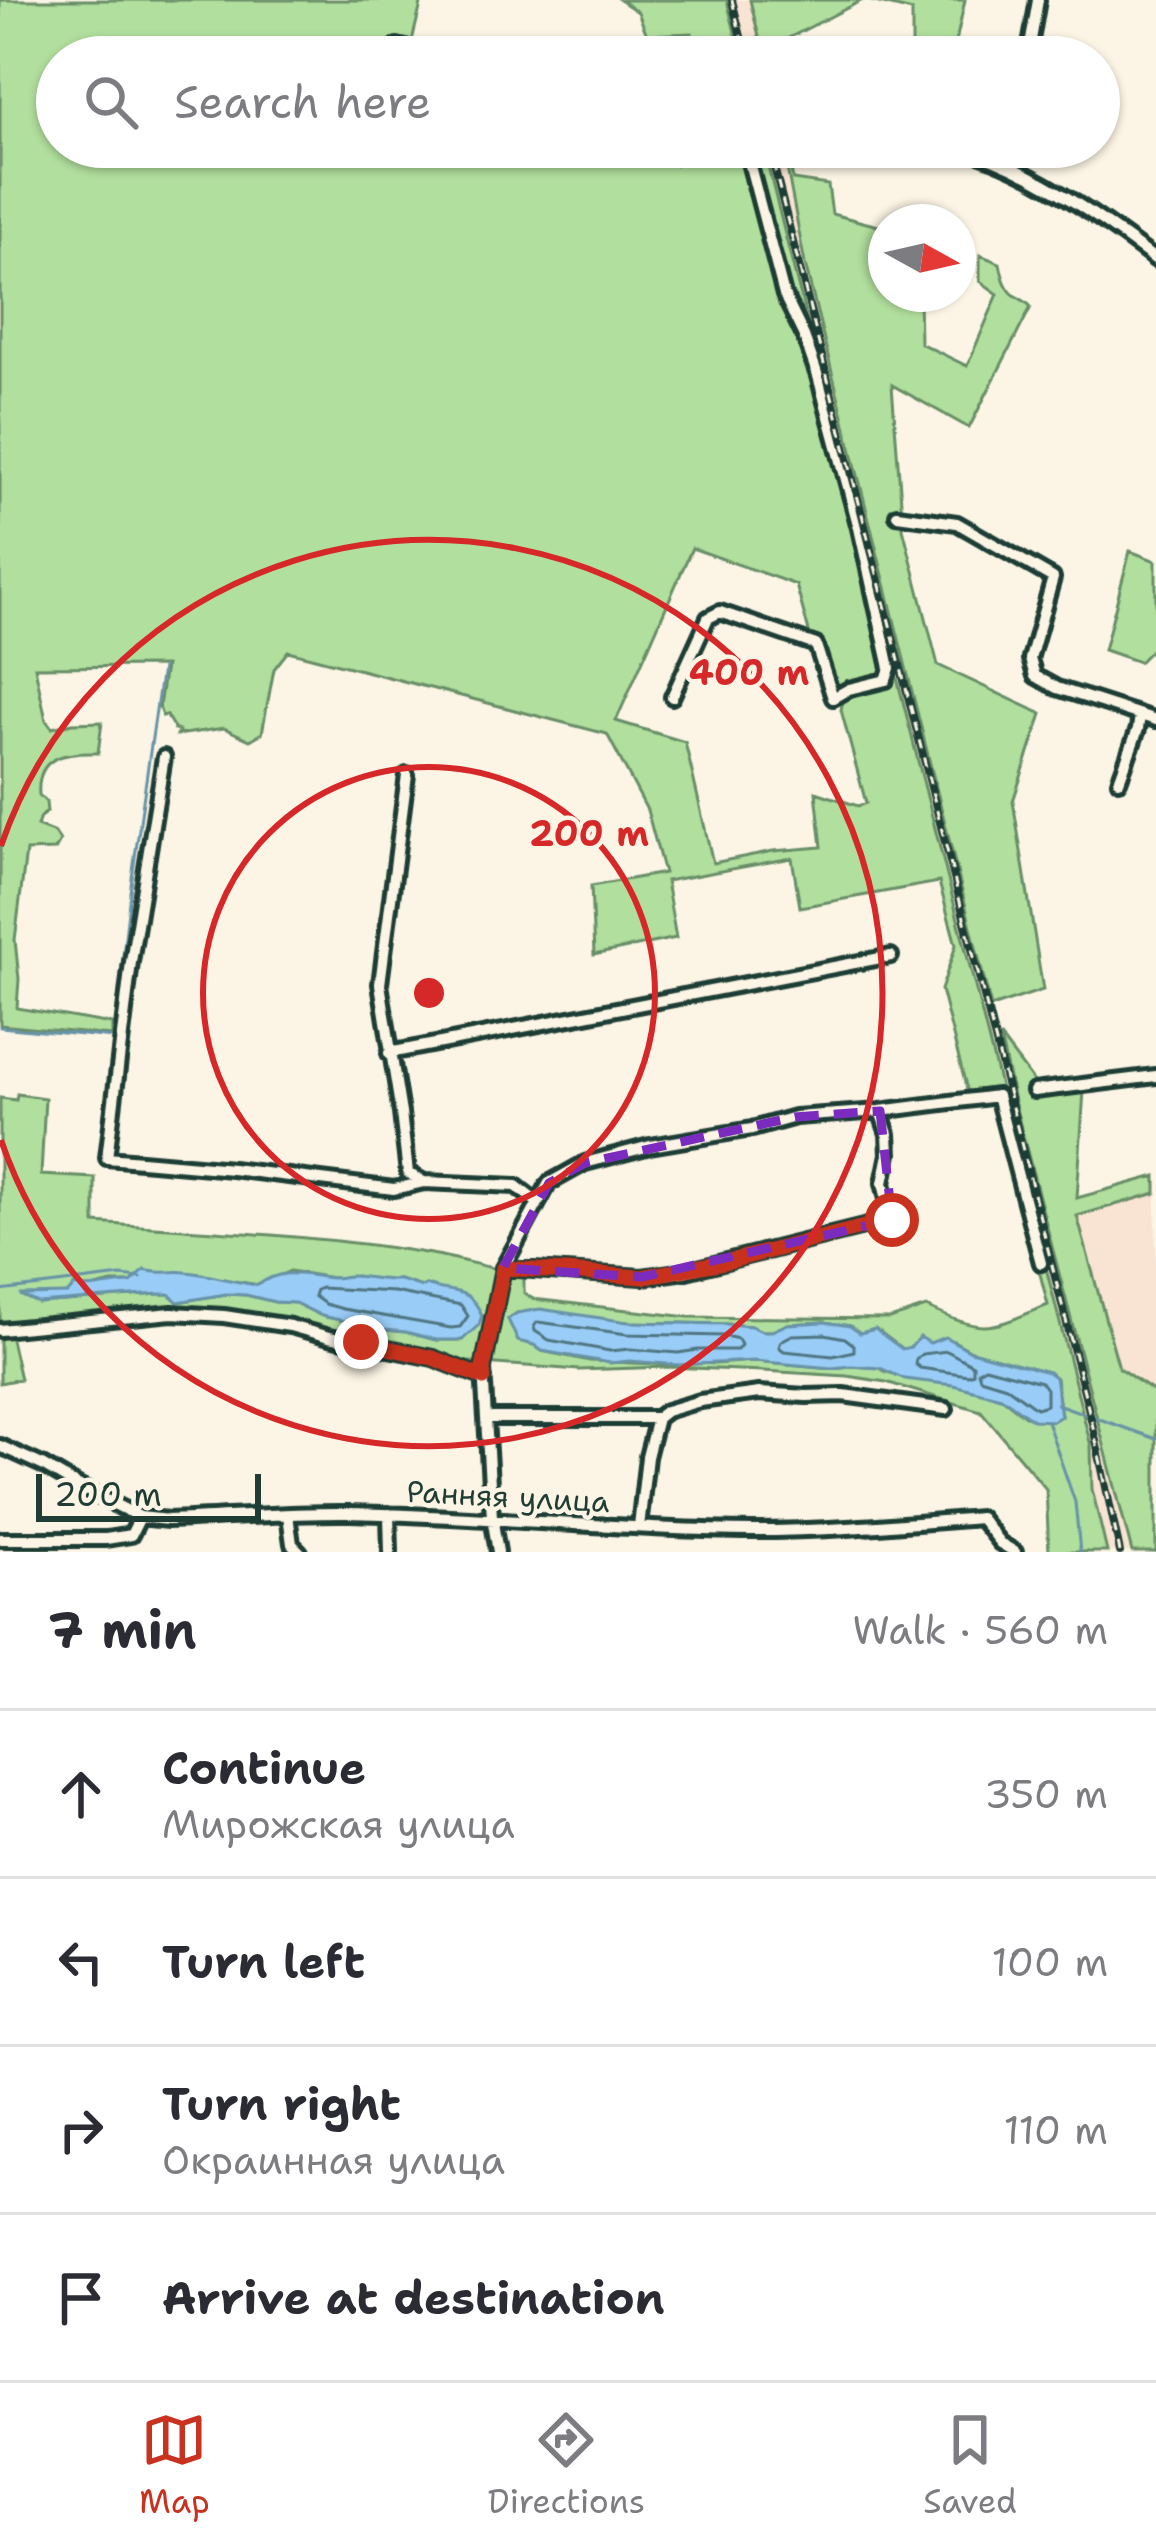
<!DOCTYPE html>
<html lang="en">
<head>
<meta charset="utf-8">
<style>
	:root { --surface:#fff; --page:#f7f7f7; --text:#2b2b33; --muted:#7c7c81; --line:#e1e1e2; --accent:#c8321e }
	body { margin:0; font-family:"Shantell Sans",sans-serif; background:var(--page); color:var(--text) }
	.compass { position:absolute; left:868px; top:204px; width:108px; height:108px; border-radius:50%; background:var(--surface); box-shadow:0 3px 9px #0004; rotate:98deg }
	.scale { position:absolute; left:36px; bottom:30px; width:225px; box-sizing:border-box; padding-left:12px; border:6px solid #1f3d34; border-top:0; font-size:33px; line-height:42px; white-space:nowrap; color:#1f3d34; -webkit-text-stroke:9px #fcf5e5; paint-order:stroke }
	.stop { position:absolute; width:36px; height:36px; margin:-27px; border:9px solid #c8321e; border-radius:50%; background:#fff }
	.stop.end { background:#c8321e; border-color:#fff; box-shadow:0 3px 12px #0008 }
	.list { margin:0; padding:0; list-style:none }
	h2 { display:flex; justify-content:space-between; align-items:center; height:156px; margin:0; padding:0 48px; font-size:51px }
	h2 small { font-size:39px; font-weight:400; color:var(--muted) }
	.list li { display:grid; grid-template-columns:78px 1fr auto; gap:36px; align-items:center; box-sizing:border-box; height:168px; padding:0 48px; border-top:3px solid var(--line) }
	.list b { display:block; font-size:45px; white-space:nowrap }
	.list p { margin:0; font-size:39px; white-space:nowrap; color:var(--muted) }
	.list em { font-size:39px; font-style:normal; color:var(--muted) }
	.icon { flex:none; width:66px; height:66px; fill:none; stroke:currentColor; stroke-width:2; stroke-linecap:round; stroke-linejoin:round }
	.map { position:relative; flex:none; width:1156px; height:1552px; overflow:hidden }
	.search { position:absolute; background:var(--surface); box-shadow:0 3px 9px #0004; left:36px; right:36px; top:36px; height:132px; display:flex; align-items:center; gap:30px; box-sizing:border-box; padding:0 42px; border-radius:66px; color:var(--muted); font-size:45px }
	.sheet { height:828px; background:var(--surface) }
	nav { display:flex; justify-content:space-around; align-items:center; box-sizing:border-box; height:168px; border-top:3px solid var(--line); background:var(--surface); font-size:33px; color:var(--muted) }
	nav a { display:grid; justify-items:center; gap:6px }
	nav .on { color:var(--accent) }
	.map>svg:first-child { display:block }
	.built { fill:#f9e3d3 }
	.green { fill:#b1df9d; stroke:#688e68; stroke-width:3; fill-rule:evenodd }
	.water { fill:#99ccf6; stroke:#6893a8; stroke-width:3 }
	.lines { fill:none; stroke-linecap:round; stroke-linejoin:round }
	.shore { stroke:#507682; stroke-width:3 }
	.stream { stroke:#6893a8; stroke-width:3 }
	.minor-casing { stroke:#1f3d34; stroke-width:20 }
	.minor { stroke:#fcf5e5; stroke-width:10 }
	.rail-casing { stroke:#1f3d34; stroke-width:8 }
	.rail { stroke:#fcf5e5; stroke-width:3; stroke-dasharray:9; stroke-linecap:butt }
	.route { stroke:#c8321e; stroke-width:15 }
	.marked { fill:none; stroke:#7b2cbf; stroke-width:9; stroke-dasharray:24 15; stroke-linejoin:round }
	.ring { fill:none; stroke:#d62828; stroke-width:6 }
	.labels { text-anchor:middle; stroke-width:9; stroke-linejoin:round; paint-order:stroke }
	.street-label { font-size:30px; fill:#1f3d34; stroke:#fcf5e5 }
	.centre { fill:#d62828; stroke:#fcf5e5; stroke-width:6 }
	.ring-label { font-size:36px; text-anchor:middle; font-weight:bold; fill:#d62828; stroke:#fcf5e5; stroke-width:9; stroke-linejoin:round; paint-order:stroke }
</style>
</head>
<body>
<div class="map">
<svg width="1156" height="1552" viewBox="0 0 1156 1552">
	<rect width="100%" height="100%" fill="#fcf5e5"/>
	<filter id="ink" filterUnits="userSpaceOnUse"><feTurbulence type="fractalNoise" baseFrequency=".00833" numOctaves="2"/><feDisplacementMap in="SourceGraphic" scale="24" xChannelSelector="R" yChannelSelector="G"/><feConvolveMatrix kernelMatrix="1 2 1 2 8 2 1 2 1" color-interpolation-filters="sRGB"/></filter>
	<g filter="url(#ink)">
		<path class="built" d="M727 0H750L764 57H741Z
			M763 147H783L805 264 845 430 1015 1105 1132 1552H1107L1092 1489 1091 1446Z
			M1156 1193V1393L1119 1368 1077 1216Z"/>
		<path class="green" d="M0 0H422L411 45 393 50 391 57H57V147H401V155L426 160 432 147H559L570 155 676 165 679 147H741L785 311 806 350 814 349 786 294 748 147H763L1091 1446 1092 1489 1107 1552H1049L1046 1489 981 1411 886 1382 847 1376 763 1371 667 1367 579 1370 456 1361 226 1312 8 1326 20 1379 0 1383V1098L16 1100 17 1094 45 1098 41 1175 95 1178V1223C205 1231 317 1235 425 1253 459 1258 490 1270 524 1273V1293L533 1299 689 1317 890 1319 926 1307C987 1335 987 1330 1048 1305L996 1103 967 1090 941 990 956 945 939 882 800 907 792 858 666 881 676 938 594 955 591 886 664 873 647 810 607 734 288 651 274 669 262 733 250 740 224 728 177 735 179 731 175 730 166 715 162 716 159 707 165 666 35 667 46 720 52 728 72 723 102 722 98 753C66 752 36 755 39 795L46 802 47 812 40 817 37 826 55 833 60 841 55 850 26 851 15 940 19 979 17 1008 112 1024V1036L0 1025ZM692 548 796 585 811 639 835 691 844 694 841 710 866 803 858 806 816 792 822 847 773 851 713 863 685 742 616 721ZM145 1271 159 1274 179 1272 259 1285 290 1271 339 1279 356 1276 375 1281 399 1280 422 1287 426 1285 435 1288 475 1327 462 1340H436L406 1332 385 1330 322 1316 295 1303 275 1302 246 1295 226 1294 178 1302 169 1294H159L38 1303 22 1296 67 1294 112 1283H131ZM517 1313 628 1322 726 1324 751 1326 761 1331H772L788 1324 825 1322 850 1326 860 1333 879 1331 902 1349 954 1341 971 1351 1048 1372 1056 1378 1061 1416H1025L1001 1397 972 1388 886 1372 880 1368 851 1366 832 1368 754 1361 714 1364 698 1362 678 1365 590 1361 542 1351 534 1345 518 1341 508 1319Z
			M620 0H727L741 57H697L692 33 647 35 638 12Z
			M750 0H863L767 49 768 57H764Z
			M867 0H965L954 51 912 46V11Z
			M783 147H787L793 180 828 185 832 214 886 228V294H919L920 343 967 366 998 294 980 281V255L1000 263C1002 273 1004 285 1012 293 1018 299 1025 299 1031 307L969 428 892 385 903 528 938 665 1042 714 1013 801 1043 990 991 1007 805 264Z
			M1130 551 1156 561V645L1139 662 1104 650Z
			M1000 1037 1037 1086 1084 1090 1077 1198 1156 1176V1193L1077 1216 1119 1368 1156 1393V1552H1132L1015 1105Z"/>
		<path class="water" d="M145 1270C160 1275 171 1270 186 1272 211 1274 234 1283 258 1285 283 1267 303 1275 332 1278 338 1278 345 1276 351 1276 367 1276 383 1281 400 1280L422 1287 426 1285C454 1295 467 1284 482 1315L479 1325 462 1340H436L406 1332 385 1330 322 1316 295 1303 275 1302 246 1295 226 1294 178 1302 169 1294H159L38 1303 20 1295 67 1294 74 1286C92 1291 111 1283 131 1283Z
			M540 1309 628 1322 726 1324 751 1326 762 1331H772L788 1324 825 1322 850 1326 860 1333 875 1329 902 1349 911 1347 920 1337 930 1343 945 1337 971 1351 1048 1372 1055 1377 1061 1416 1053 1421 1033 1420 1001 1397 953 1385 905 1379 880 1368 851 1366 832 1368 754 1361 678 1365 630 1361 610 1363 542 1351 534 1345 518 1341 508 1319 517 1313Z"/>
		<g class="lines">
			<path class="shore" d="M321 1288 394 1292 461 1305 468 1316 460 1327 451 1328 343 1309 325 1304 314 1296 316 1290Z
				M538 1322 627 1334 725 1336 738 1339 741 1345 737 1350H698L678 1353 630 1349 610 1351 549 1340 535 1331 534 1326Z
				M825 1334 845 1338 854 1345V1351L833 1356 784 1351 779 1347 781 1341 792 1335Z
				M947 1351 973 1365V1373L968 1375 920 1368 915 1364 916 1359 922 1354Z
				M985 1367 1041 1382 1046 1389V1405L1036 1408 1006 1386 980 1378 978 1371Z"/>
			<path class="stream" d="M0 1027 114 1038 130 892 162 668
				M0 1291 121 1276 141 1278
				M1057 1404 1156 1439
				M1047 1421 1075 1502 1080 1552"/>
			<g class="minor-casing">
				<path id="minor" d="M397 46 446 57
					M1034 57 1031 40 1038 0
					M956 147C1027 165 1098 216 1156 260
					M1014 168 1024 147
					M897 515 957 523 1053 578 1030 659 1035 676 1057 688 1156 720
					M672 697 708 618 720 612 816 645 833 698 849 689 886 680 890 668 859 528 818 376 804 336 784 295 745 147
					M164 757 131 962 107 1158 232 1169 394 1189 424 1182 516 1186 538 1203
					M407 775 380 984 401 1113 408 1173 424 1182
					M1119 781 1138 729 1140 715
					M389 1053 891 956
					M1034 1091 1156 1076
					M503 1268 642 1277 686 1271 892 1220 883 1183 889 1154 888 1134 880 1111
					M0 1330 172 1313 224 1316 290 1326 329 1337 433 1358 484 1378
					M487 1418H657L666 1411 700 1401 759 1393 806 1396 843 1395 946 1409
					M0 1446 42 1465 78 1486 140 1517 168 1520C228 1518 290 1512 350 1513 485 1516 618 1530 752 1531 828 1531 904 1524 980 1518L1000 1543 1015 1552
					M389 1514 390 1552
					M288 1515 292 1544 300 1552
					M639 1527 647 1457 657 1418
					M0 1539H106L131 1535 140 1517
					M498 1552 492 1517 483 1369 503 1268 549 1183 585 1163 650 1146 752 1129 795 1117 880 1111 997 1096 1041 1263"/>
			</g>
			<use href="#minor" class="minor"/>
			<g class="rail-casing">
				<path id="rail" d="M732 0 746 57
					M769 147 1093 1427 1120 1552"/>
			</g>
			<use href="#rail" class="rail"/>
		</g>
	</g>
	<g class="lines" filter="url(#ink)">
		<path class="route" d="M361 1342 433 1358 484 1378 483 1369 503 1268 642 1277 734 1260 892 1220"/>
	</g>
	<path class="marked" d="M880 1111 892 1220 642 1277 503 1268 549 1183 585 1163 795 1117Z"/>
	<g class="ring">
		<circle cx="429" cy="993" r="226"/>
		<path d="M1 846A453 453 0 1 1 1 1140"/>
	</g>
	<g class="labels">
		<g class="street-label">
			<text transform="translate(508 1497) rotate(3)" y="10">Ранняя улица</text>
		</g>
	</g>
	<circle cx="429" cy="993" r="18" class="centre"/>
	<g class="ring-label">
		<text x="749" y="685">400 m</text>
		<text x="589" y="846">200 m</text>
	</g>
</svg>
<svg class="compass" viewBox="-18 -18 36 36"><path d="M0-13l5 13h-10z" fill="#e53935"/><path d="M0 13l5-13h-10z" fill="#7c7c81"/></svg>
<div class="scale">200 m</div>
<div class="stop" style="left:892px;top:1220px"></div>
<div class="stop end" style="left:361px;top:1342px"></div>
<div class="search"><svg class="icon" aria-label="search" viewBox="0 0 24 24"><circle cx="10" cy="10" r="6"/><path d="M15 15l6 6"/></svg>Search here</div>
</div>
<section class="sheet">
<h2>7 min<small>Walk · 560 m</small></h2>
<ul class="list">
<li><svg class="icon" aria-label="ahead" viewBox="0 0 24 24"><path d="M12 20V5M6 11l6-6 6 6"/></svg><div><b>Continue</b><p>Мирожская улица</p></div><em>350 m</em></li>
<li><svg class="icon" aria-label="left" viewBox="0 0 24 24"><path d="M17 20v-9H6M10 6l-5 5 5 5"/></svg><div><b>Turn left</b></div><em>100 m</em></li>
<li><svg class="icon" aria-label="right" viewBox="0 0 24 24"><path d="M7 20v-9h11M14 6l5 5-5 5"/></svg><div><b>Turn right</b><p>Окраинная улица</p></div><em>110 m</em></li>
<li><svg class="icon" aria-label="arrive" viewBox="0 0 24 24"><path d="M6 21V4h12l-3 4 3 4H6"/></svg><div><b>Arrive at destination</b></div></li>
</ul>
</section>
<nav>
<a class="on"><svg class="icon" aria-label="map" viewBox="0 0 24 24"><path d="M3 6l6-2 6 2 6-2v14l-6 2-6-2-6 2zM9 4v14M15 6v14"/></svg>Map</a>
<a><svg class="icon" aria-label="directions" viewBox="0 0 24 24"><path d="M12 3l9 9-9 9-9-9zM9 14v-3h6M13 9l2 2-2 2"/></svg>Directions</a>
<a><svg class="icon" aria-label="saved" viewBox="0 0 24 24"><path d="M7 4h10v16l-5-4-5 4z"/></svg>Saved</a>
</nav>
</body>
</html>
